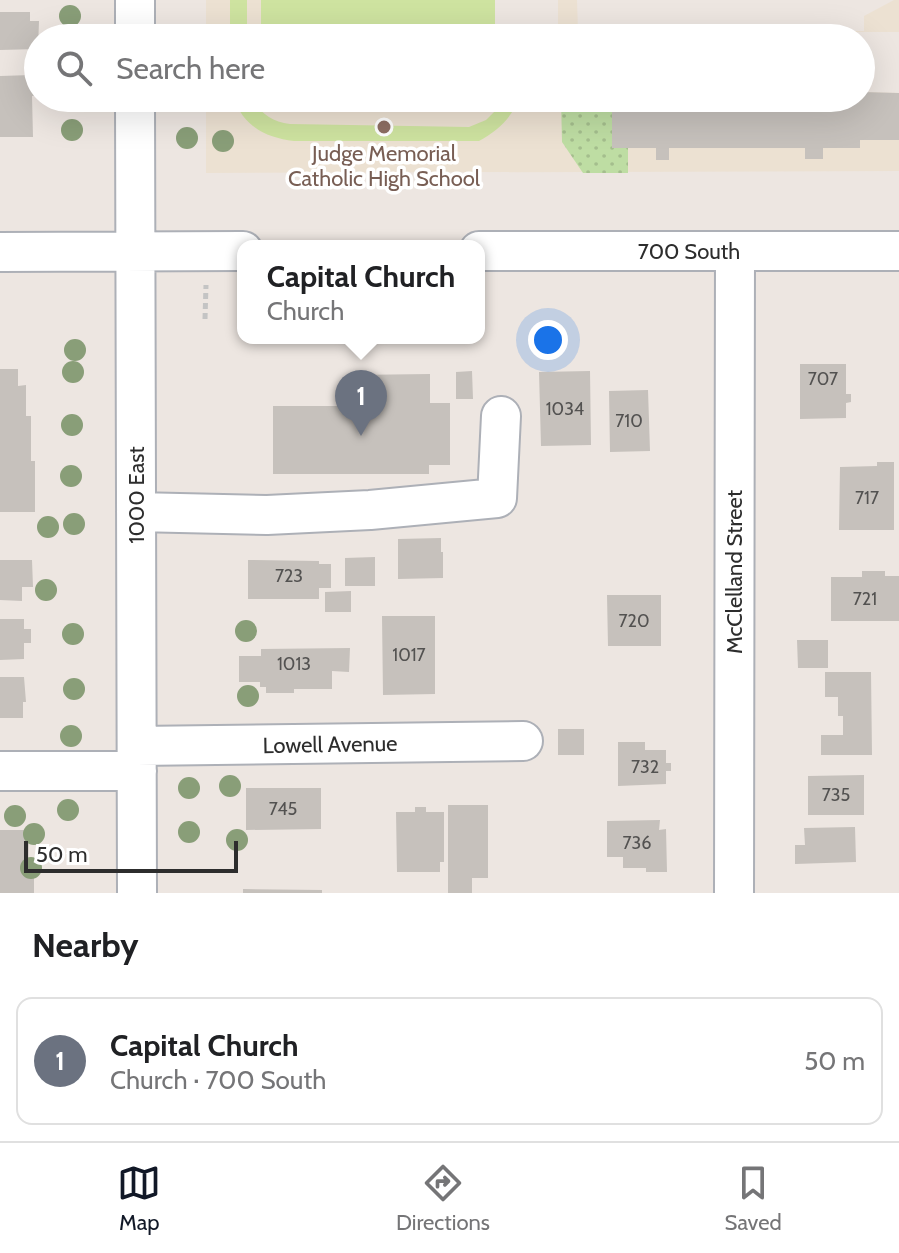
<!DOCTYPE html>
<html lang="en">
<head>
<meta charset="utf-8">
<style>
	:root { --surface:#fff; --page:#f2f2f2; --text:#202124; --muted:#757577; --line:#e0e0e0; --accent:#111827 }
	body { margin:0; font-family:Cabin,sans-serif; background:var(--page); color:var(--text) }
	.scale { position:absolute; left:24px; bottom:20px; width:214px; box-sizing:border-box; padding-left:8px; border:4px solid #2d2d2d; border-top:0; font-size:22px; line-height:28px; white-space:nowrap; color:#2d2d2d; -webkit-text-stroke:6px #fff; paint-order:stroke }
	.you { position:absolute; left:548px; top:340px; width:28px; height:28px; margin:-20px; border:6px solid #fff; border-radius:50%; background:#1a73e8; box-shadow:0 0 0 12px #1a73e833 }
	.badge { display:grid; place-items:center; width:52px; height:52px; border-radius:50%; background:var(--accent); color:#fff; font-size:26px; font-weight:700 }
	.pin { position:absolute; translate:-50% -66px; filter:drop-shadow(0 2px 4px #0008) }
	.pin::after { content:''; position:absolute; top:42px; width:28px; height:24px; background:inherit; clip-path:polygon(0 0,100% 0,50% 100%) }
	.popup { position:absolute; left:237px; top:240px; width:248px; height:104px; box-sizing:border-box; display:grid; place-content:center; border-radius:16px; background:var(--surface); filter:drop-shadow(0 2px 6px #0005); font-size:26px; white-space:nowrap; color:var(--muted) }
	.popup b { font-size:30px; color:var(--text) }
	.popup::after { content:''; position:absolute; left:50%; top:100%; margin-left:-16px; border:16px solid transparent; border-top-color:var(--surface) }
	.list { margin:0; padding:0; list-style:none }
	h2 { display:flex; justify-content:space-between; align-items:center; height:104px; margin:0; padding:0 32px; font-size:34px }
	h2 small { font-size:26px; font-weight:400; color:var(--muted) }
	.list li { display:grid; grid-template-columns:52px 1fr auto; gap:24px; align-items:center; box-sizing:border-box; height:128px; margin:0 16px 16px; padding:0 16px; border:2px solid var(--line); border-radius:16px }
	.list b { display:block; font-size:30px; white-space:nowrap }
	.list p { margin:0; font-size:26px; white-space:nowrap; color:var(--muted) }
	.list em { font-size:26px; font-style:normal; color:var(--muted) }
	.icon { flex:none; width:44px; height:44px; fill:none; stroke:currentColor; stroke-width:2; stroke-linecap:round; stroke-linejoin:round }
	.map { position:relative; flex:none; width:899px; height:893px; overflow:hidden }
	.search { position:absolute; background:var(--surface); box-shadow:0 8px 32px #0002; left:24px; right:24px; top:24px; height:88px; display:flex; align-items:center; gap:20px; box-sizing:border-box; padding:0 28px; border-radius:44px; color:var(--muted); font-size:30px }
	.sheet { height:248px; background:var(--surface) }
	nav { display:flex; justify-content:space-around; align-items:center; box-sizing:border-box; height:112px; border-top:2px solid var(--line); background:var(--surface); font-size:22px; color:var(--muted) }
	nav a { display:grid; justify-items:center; gap:4px }
	nav .on { color:var(--accent) }
	.map>svg:first-child { display:block }
	.education { fill:#ece1d2 }
	.green { fill:url(#green-dots) }
	.pitch { fill:#cee3a0 }
	.building { fill:#c6c1bc }
	.lines { fill:none; stroke-linecap:round; stroke-linejoin:round }
	.minor-casing { stroke:#adb0b7; stroke-width:42 }
	.path { stroke:#c4c4c4; stroke-width:5; stroke-dasharray:6 4; stroke-linecap:butt }
	.minor { stroke:#fff; stroke-width:38 }
	.tree { fill:#899e78 }
	.education-dot { fill:#8d6e63; stroke:#fff; stroke-width:3 }
	.labels { text-anchor:middle; stroke-width:7; stroke-linejoin:round; paint-order:stroke }
	.number-label { font-size:18px; fill:#535251 }
	.education-label { font-size:22px; fill:#785e54; stroke:#fff }
	.street-label { font-size:22px; fill:#2d2d2d; stroke:#fff }
</style>
</head>
<body>
<div class="map">
<svg width="899" height="893" viewBox="0 0 899 893">
	<defs>
		<pattern id="green-dots" width="8" height="8" patternUnits="userSpaceOnUse" patternTransform="scale(2)"><rect width="8" height="8" fill="#bedda3"/><path d="M2 2h.1M6 6h.1" fill="none" stroke="#a4be8d" stroke-width="1.8" stroke-linecap="round"/></pattern>
	</defs>
	<rect width="100%" height="100%" fill="#ede6e1"/>
	<path class="education" d="M206 0H261V38H206Z
		M558 0H577L578 32 644 33V38L643 33H577L576 38H558Z
		M894 0H899V32H791L790 38H765V31H864V16Z
		M861 92 899 93V171L206 173V98H261V108L495 110V98H861Z"/>
	<path class="green" d="M561 98H612L628 101V173H583L562 142Z"/>
	<path class="pitch" d="M230 0H247V38H230Z
		M261 0H495V38H261Z
		M234 98H251C261 113 271 122 290 124L469 127 486 120 495 111 261 109V98H495V111L499 108 503 98H519C512 118 497 131 479 141H294C266 138 243 126 234 98Z"/>
	<path class="building" d="M0 12H30V21H39L38 49 0 50Z
		M32 75V85H38V95L32 96 33 137H0V76Z
		M861 92 899 93V140H860V148H823V159H805V148H669V160H656V148H612V98H861Z
		M800 364H846V394H851V402L846 403V418L800 419Z
		M0 369H18V386L26 385V416H31V461H35V512H0Z
		M472 371 473 399H456V372Z
		M590 371 591 445 541 446 539 372Z
		M430 374V403H450V465H429V474H273V406H354L353 375Z
		M648 390 650 451 610 452 609 391Z
		M877 462H894V530H839L840 467 877 466Z
		M441 538V552H443V578L398 579V539Z
		M375 557V586H345V558Z
		M0 560H32L33 587H22V601L0 600Z
		M248 560 319 561V564H331V588H319V599H248Z
		M862 571H885V576H899V621H831V577H862Z
		M351 591V612H325V592Z
		M607 595H661V646H608Z
		M382 616H435V694L383 695Z
		M0 619H24V629H31V643H24V659L0 660Z
		M797 640H828V668H798Z
		M350 648 349 672 332 671V689H294V693H266V687H260V682H239V656H261V649Z
		M825 672H871L872 755H821V735H843V716H838V697H825Z
		M0 677H24L26 702H23V718H0Z
		M558 729H584V755H558Z
		M618 742H645V750H666V763H671V771H666V784L618 786Z
		M864 775V815H808V776Z
		M246 788H321V829L246 830Z
		M448 805H488V878H472V893H448Z
		M415 807H426V812H444V862H440V872H397L396 812H415Z
		M660 820 659 830 666 829 667 872H646V868H623V857H607V821Z
		M855 827 856 862 795 864V845H805L804 828Z
		M0 830H29L28 878H34V893H0Z
		M243 889 322 890V893H243Z"/>
	<g class="lines">
		<g class="minor-casing">
			<path id="minor" d="M135 0V38
				M135 98 137 893
				M479 251H899
				M0 252 243 251
				M136 512 267 515 370 510 497 498 501 416
				M137 746 523 741
				M0 771H137
				M734 893 735 251"/>
		</g>
		<path class="path" d="M205 319 206 285"/>
		<use href="#minor" class="minor"/>
	</g>
	<g class="tree">
		<circle cx="70" cy="16" r="11"/>
		<circle cx="72" cy="130" r="11"/>
		<circle cx="187" cy="138" r="11"/>
		<circle cx="223" cy="141" r="11"/>
		<circle cx="75" cy="350" r="11"/>
		<circle cx="73" cy="372" r="11"/>
		<circle cx="72" cy="425" r="11"/>
		<circle cx="71" cy="476" r="11"/>
		<circle cx="74" cy="524" r="11"/>
		<circle cx="48" cy="527" r="11"/>
		<circle cx="46" cy="590" r="11"/>
		<circle cx="246" cy="631" r="11"/>
		<circle cx="73" cy="634" r="11"/>
		<circle cx="74" cy="689" r="11"/>
		<circle cx="248" cy="696" r="11"/>
		<circle cx="71" cy="736" r="11"/>
		<circle cx="230" cy="786" r="11"/>
		<circle cx="189" cy="788" r="11"/>
		<circle cx="68" cy="810" r="11"/>
		<circle cx="15" cy="816" r="11"/>
		<circle cx="189" cy="832" r="11"/>
		<circle cx="34" cy="834" r="11"/>
		<circle cx="237" cy="840" r="11"/>
		<circle cx="31" cy="868" r="11"/>
	</g>
	<circle class="education-dot" cx="384" cy="127" r="8"/>
	<g class="labels">
		<g class="number-label">
			<text x="823" y="385">707</text>
			<text x="565" y="415">1034</text>
			<text x="629" y="427">710</text>
			<text x="867" y="504">717</text>
			<text x="289" y="582">723</text>
			<text x="865" y="605">721</text>
			<text x="634" y="627">720</text>
			<text x="409" y="661">1017</text>
			<text x="294" y="670">1013</text>
			<text x="645" y="773">732</text>
			<text x="836" y="801">735</text>
			<text x="283" y="815">745</text>
			<text x="637" y="849">736</text>
		</g>
		<g class="education-label">
			<text x="384" y="161">Judge Memorial<tspan x="384" dy="25">Catholic High School</tspan></text>
		</g>
		<g class="street-label">
			<text x="689" y="259">700 South</text>
			<text transform="translate(136 495) rotate(-90)" y="8">1000 East</text>
			<text transform="translate(734 572) rotate(-90)" y="8">McClelland Street</text>
			<text transform="translate(330 744) rotate(-1)" y="8">Lowell Avenue</text>
		</g>
	</g>
</svg>
<div class="scale">50 m</div>
<div class="you"></div>
<div class="pin badge" style="left:361px;top:436px;background:#6b7280">1</div>
<div class="popup"><b>Capital Church</b>Church</div>
<div class="search"><svg class="icon" aria-label="search" viewBox="0 0 24 24"><circle cx="10" cy="10" r="6"/><path d="M15 15l6 6"/></svg>Search here</div>
</div>
<section class="sheet">
<h2>Nearby<small></small></h2>
<ul class="list">
<li><span class="badge" style="background:#6b7280">1</span><div><b>Capital Church</b><p>Church · 700 South</p></div><em>50 m</em></li>
</ul>
</section>
<nav>
<a class="on"><svg class="icon" aria-label="map" viewBox="0 0 24 24"><path d="M3 6l6-2 6 2 6-2v14l-6 2-6-2-6 2zM9 4v14M15 6v14"/></svg>Map</a>
<a><svg class="icon" aria-label="directions" viewBox="0 0 24 24"><path d="M12 3l9 9-9 9-9-9zM9 14v-3h6M13 9l2 2-2 2"/></svg>Directions</a>
<a><svg class="icon" aria-label="saved" viewBox="0 0 24 24"><path d="M7 4h10v16l-5-4-5 4z"/></svg>Saved</a>
</nav>
</body>
</html>
